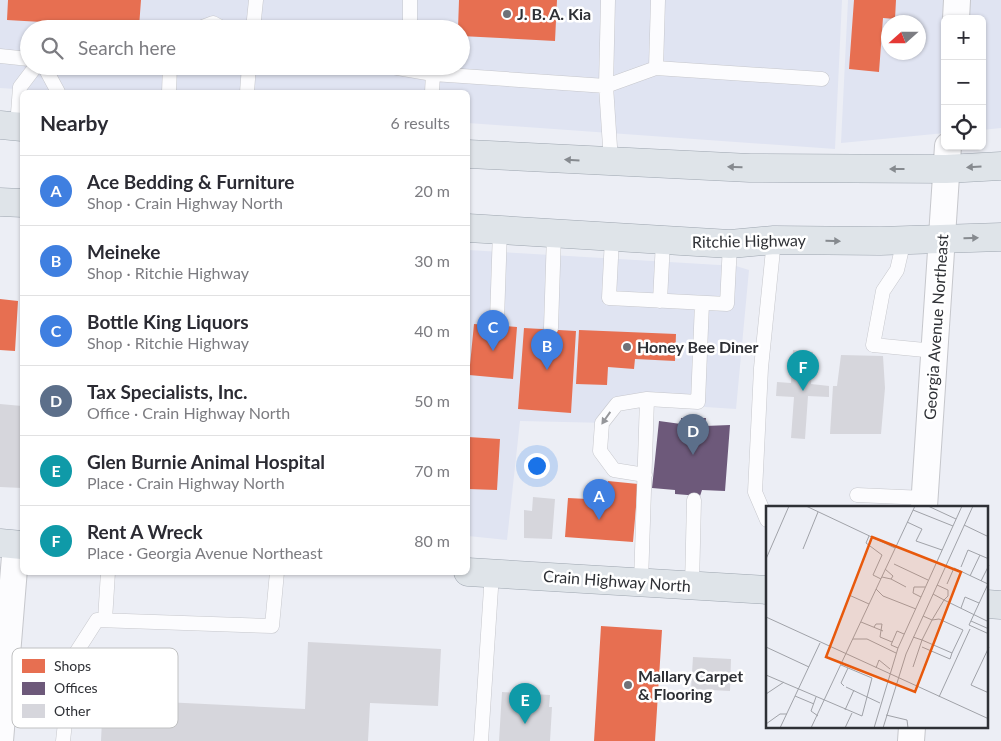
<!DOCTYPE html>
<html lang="en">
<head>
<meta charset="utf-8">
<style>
	:root { --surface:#fff; --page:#f2f2f3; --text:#2b2b33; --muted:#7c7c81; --line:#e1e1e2; --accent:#707278 }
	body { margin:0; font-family:Lato,sans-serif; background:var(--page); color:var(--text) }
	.controls { position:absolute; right:15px; top:15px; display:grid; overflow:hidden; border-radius:8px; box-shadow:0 1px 4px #0004 }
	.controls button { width:45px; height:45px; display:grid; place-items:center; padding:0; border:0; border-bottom:1px solid var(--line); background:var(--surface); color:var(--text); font:25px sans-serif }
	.compass { position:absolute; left:881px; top:15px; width:45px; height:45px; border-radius:50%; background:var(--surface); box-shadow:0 1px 4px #0004; rotate:249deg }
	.you { position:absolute; left:536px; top:465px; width:18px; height:18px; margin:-12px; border:4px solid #fff; border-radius:50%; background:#1a73e8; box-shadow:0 0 0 8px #1a73e833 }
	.badge { display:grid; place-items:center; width:32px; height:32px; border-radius:50%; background:var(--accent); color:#fff; font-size:16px; font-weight:700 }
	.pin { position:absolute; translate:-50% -41px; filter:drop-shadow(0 1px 2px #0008) }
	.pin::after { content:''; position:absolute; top:26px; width:18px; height:15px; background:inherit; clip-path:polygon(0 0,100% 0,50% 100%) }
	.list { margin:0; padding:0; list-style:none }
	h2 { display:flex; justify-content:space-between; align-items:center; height:65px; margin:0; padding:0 20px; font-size:21px }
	h2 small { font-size:16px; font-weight:400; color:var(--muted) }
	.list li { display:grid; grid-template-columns:32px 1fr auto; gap:15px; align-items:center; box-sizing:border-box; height:70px; padding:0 20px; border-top:1px solid var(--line) }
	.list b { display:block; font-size:19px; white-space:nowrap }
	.list p { margin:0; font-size:16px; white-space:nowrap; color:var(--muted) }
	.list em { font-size:16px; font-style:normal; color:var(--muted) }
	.icon { flex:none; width:28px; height:28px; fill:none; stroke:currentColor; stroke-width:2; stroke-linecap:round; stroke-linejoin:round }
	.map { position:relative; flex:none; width:1001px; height:741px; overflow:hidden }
	.search { position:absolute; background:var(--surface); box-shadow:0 1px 4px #0004; left:20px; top:20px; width:450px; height:55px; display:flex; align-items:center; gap:12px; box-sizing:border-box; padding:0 18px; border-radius:28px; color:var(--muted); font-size:19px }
	.panel { position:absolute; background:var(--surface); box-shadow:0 1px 4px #0004; left:20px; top:90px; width:450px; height:485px; border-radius:8px }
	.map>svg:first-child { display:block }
	.built { fill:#e0e4f2; fill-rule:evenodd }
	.shops { fill:#e76f51 }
	.offices { fill:#6d597a }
	.building { fill:#d6d6dc }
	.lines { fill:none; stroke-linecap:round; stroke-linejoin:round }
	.lane-casing { stroke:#c6c7cc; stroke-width:15 }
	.street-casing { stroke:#c6c7cc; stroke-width:28 }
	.primary-casing { stroke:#9da5af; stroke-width:29 }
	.lane { stroke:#fcfcfe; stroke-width:14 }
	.street { stroke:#fcfcfe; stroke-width:26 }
	.primary { stroke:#dfe4e9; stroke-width:28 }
	.oneway { fill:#868a8f }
	.oneway2 { fill:#95969a }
	.poi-dot { fill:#707278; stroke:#fff; stroke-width:2 }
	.labels { text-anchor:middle; stroke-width:5; stroke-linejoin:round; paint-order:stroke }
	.poi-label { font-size:16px; font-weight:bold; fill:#2e3035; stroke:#fff; text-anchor:start }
	.street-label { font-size:16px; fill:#2e3035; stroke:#fff }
	.inset-road { fill:none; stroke:#a0a2a8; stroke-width:1 }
	.view { fill:#e8590c; fill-opacity:0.15; stroke:#e8590c; stroke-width:2.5 }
	.inset-edge { fill:none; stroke:#2e3035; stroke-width:2.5 }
	.key { fill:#fff; stroke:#c0c1c2; stroke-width:1 }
	.key-label { font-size:14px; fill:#2e3035 }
</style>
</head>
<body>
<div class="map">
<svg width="1001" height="741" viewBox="0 0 1001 741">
	<rect width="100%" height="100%" fill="#eceef5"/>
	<path class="built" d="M0 0H842L835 149 468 123V92H62L0 88ZM29 29H461V66H29Z
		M848 0H1001V128L982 130V19H945V133L841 143ZM888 22H918V52H888Z
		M468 250 736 266 749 270 736 409 613 401 608 423 520 421 507 540 468 536Z"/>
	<path class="shops" d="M8 0H141L139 27 88 24V29H58L59 23 7 20Z
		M459 0H557L555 41 461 36V29H458Z
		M854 0H896L895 19 883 18 879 72 849 69Z
		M0 299 18 301 15 351 0 350Z
		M474 324 517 327 513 379 469 375Z
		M524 328 576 331 571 413 518 409Z
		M579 330 676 334 675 361 635 359 634 369 608 367 607 385 576 384Z
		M468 437 500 439 497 490 468 489Z
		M608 481 638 484 633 542 565 537 568 498 607 500Z
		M601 626 662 630 655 741H594Z"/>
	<path class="offices" d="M681 418H706L705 426 730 425 725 491 702 490 700 496 675 494V490L652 488 659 421 681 424Z"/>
	<path class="building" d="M793 350 813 352 811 384 829 386V397L808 396 805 439 791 438 794 397 776 396 777 382 791 383Z
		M841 355 883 356 885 388 881 434H830L833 386H837Z
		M0 404 22 406V488L0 487Z
		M533 497 555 499 552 539 524 538V510L532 511Z
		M308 642 441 649 438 706 370 703 368 741H101L103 699 305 709Z
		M693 657 731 659 730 691 691 689Z
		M502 692 550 695 549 707H552L550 741H499Z"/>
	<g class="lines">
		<g class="lane-casing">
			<path id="lane" d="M410 0V29
				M608 0 606 86 656 68 822 79
				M197 29 213 23 224 29
				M253 29 256 0
				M0 56 29 59
				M44 66 58 92
				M386 66 433 74
				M656 68 658 0
				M169 92 170 66
				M247 92 249 66
				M432 92 433 74 606 86 611 162
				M17 126 20 87 36 66
				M612 238 609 298 727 304 730 244
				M904 240 897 270 883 291 873 345 935 351
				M660 301 663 241
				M497 320 500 230
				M551 328 554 234
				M645 475 614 470 600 451 602 423 617 404 647 399 698 402 702 303
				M857 495 925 498
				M767 520 755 492 761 368 774 240
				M641 582 647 399
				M692 586 694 500
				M105 620 108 572
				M6 671 70 675
				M63 741 72 659 97 620 272 626 277 572
				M481 741 492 573"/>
		</g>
		<g class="street-casing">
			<path id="street" d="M956 19 957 0
				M924 507 948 146
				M0 741 16 544
				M911 741 912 727"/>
		</g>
		<g class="primary-casing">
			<path id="primary" d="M0 125 22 127
				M468 154 750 168 946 169 1001 166
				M0 202 22 203
				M468 228 730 244 774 240 880 241 1001 237
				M0 543 22 545
				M468 572 767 590
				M987 604 1001 605"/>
		</g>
		<use href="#lane" class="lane"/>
		<use href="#street" class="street"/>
		<use href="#primary" class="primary"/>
	</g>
	<defs><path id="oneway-solid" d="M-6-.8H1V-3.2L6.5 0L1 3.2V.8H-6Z" transform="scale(1.25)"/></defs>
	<g class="oneway">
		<use href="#oneway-solid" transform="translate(572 160) rotate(-177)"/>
		<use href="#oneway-solid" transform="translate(735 167) rotate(-178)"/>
		<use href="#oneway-solid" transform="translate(974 167) rotate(177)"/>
		<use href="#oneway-solid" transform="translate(897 169) rotate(-180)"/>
		<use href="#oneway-solid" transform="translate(971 238) rotate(-2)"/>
		<use href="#oneway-solid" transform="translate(833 241) rotate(1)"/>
	</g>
	<use class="oneway2" href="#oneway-solid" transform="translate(606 418) rotate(125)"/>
	<g class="poi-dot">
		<circle cx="507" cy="14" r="5"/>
		<circle cx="627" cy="347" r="5"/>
		<circle cx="628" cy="685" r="5"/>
	</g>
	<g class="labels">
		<g class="poi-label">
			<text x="517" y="20">J. B. A. Kia</text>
			<text x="637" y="353">Honey Bee Diner</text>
			<text x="638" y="682">Mallary Carpet<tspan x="638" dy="18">&amp; Flooring</tspan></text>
		</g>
		<g class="street-label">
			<text transform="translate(749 241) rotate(-1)" y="6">Ritchie Highway</text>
			<text transform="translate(936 327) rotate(-86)" y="6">Georgia Avenue Northeast</text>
			<text transform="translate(617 581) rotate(4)" y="6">Crain Highway North</text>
		</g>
	</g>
	<g transform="translate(766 506)">
		<rect width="222" height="222" fill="#eceef5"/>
		<path class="inset-road" d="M40 0 129 42M162 0 190 13M147 4 187 20M141 16 156 23 150 35 176 44M198 19 223 31M103 30 100 37 116 49 107 69 115 73M37 43 52 6M0 53 23 0M128 58 162 74M195 61 202 44 223 53M204 70 214 49M116 71 125 73 127 70 119 63M125 73 140 81M215 75 223 59M181 78 188 62 222 78 203 119 223 128M110 83 117 90 150 103M167 88 178 94 182 90V84L171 79M83 89 103 98M155 91 147 87 148 81H159M195 102 199 91 213 97M0 111 223 213M166 114 178 94 223 116M166 114 173 113 197 124 186 147M205 115 223 123M95 116 117 125M108 121 110 118H116L114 131 126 136M147 131 156 134 166 114 157 110M87 133H101L130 147M0 141 43 161M223 141 205 179 223 187M132 142 125 139 131 125 138 128M147 161 156 134 186 147 184 153 156 141M110 162 113 154 124 163M0 169 96 210 106 172 75 159M78 180 75 177 82 162M80 181 114 197M0 188 18 176M29 190 48 198M50 191 45 205 52 210M173 191 204 123M79 204 88 184M120 209 141 214 142 222M0 218 14 208H21M14 222 54 137M45 222 149 0M79 222 86 207M108 222 132 142 196 0M117 222 140 148 207 0"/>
		<path class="view" d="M106 31 195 66 149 186 60 151Z"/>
		<rect width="222" height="222" class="inset-edge"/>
	</g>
	<rect x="12" y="648" width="166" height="80" rx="8" class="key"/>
	<rect x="22" y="659" width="23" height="14" fill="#e76f51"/>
	<rect x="22" y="682" width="23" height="13" fill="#6d597a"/>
	<rect x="22" y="704" width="23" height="14" fill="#d6d6dc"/>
	<g class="key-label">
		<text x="54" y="671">Shops</text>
		<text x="54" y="693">Offices</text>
		<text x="54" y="716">Other</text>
	</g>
</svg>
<div class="controls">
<button>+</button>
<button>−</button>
<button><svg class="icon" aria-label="locate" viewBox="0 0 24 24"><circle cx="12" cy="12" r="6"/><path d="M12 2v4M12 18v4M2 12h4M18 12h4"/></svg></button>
</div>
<svg class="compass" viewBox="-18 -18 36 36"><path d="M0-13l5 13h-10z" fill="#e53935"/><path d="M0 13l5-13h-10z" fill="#7c7c81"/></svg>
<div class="you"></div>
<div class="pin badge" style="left:599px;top:520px;background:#3f7fe0">A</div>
<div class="pin badge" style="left:547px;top:370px;background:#3f7fe0">B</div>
<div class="pin badge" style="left:493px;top:351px;background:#3f7fe0">C</div>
<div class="pin badge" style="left:693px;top:455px;background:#5c6f8a">D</div>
<div class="pin badge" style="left:525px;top:724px;background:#0f9aa8">E</div>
<div class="pin badge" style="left:803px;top:391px;background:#0f9aa8">F</div>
<div class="search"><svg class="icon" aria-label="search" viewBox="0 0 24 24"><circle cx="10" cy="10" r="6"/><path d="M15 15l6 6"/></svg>Search here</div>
<section class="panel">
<h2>Nearby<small>6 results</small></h2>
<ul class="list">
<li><span class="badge" style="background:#3f7fe0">A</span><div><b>Ace Bedding &amp; Furniture</b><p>Shop · Crain Highway North</p></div><em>20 m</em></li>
<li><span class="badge" style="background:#3f7fe0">B</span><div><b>Meineke</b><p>Shop · Ritchie Highway</p></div><em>30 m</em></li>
<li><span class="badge" style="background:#3f7fe0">C</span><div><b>Bottle King Liquors</b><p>Shop · Ritchie Highway</p></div><em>40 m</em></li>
<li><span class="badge" style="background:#5c6f8a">D</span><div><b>Tax Specialists, Inc.</b><p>Office · Crain Highway North</p></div><em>50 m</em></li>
<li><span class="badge" style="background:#0f9aa8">E</span><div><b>Glen Burnie Animal Hospital</b><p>Place · Crain Highway North</p></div><em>70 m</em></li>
<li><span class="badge" style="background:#0f9aa8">F</span><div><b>Rent A Wreck</b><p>Place · Georgia Avenue Northeast</p></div><em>80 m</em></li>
</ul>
</section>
</div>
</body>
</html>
